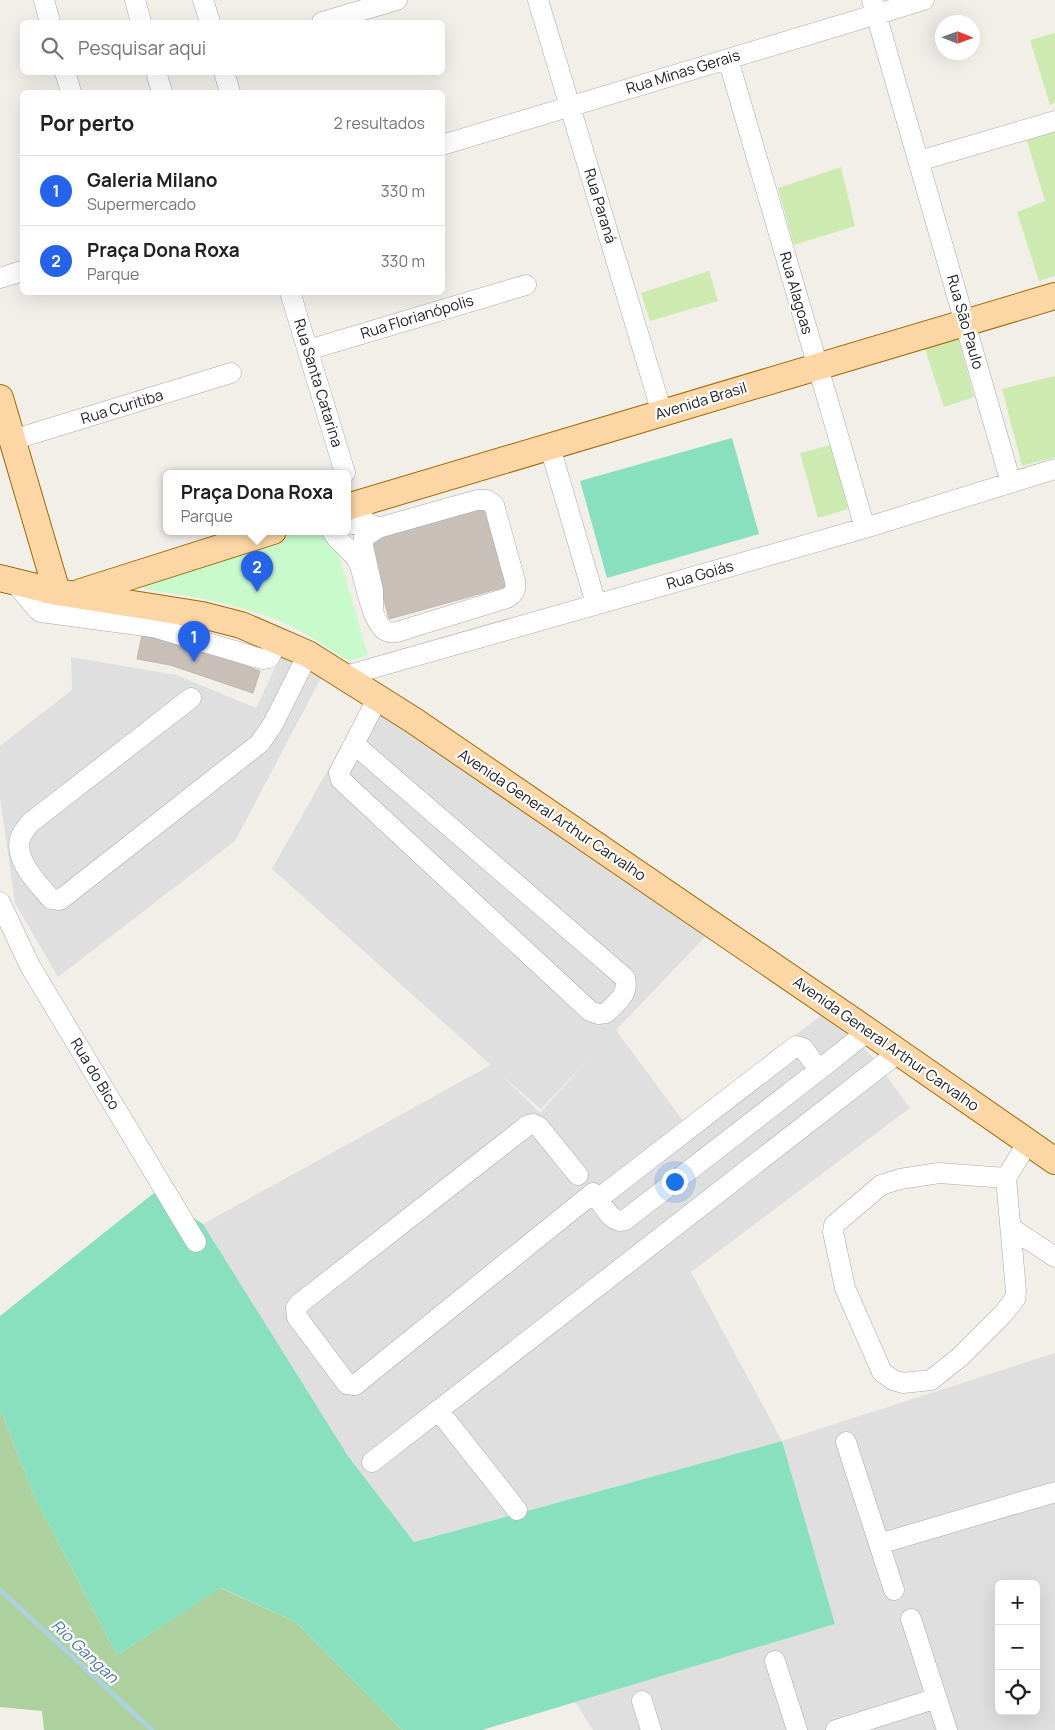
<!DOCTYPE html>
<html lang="pt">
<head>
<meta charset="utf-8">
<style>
	:root { --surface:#fff; --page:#f2f2f2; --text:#202124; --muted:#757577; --line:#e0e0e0; --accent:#2563eb }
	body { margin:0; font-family:Manrope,sans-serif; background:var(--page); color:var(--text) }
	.controls { position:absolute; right:15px; bottom:15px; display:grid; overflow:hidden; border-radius:8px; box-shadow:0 5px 20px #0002 }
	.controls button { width:45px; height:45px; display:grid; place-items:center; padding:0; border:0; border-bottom:1px solid var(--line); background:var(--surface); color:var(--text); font:25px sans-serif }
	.compass { position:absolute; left:935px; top:15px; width:45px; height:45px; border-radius:50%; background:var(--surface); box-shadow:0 5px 20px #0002; rotate:91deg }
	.you { position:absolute; left:674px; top:1181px; width:18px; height:18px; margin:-12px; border:4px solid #fff; border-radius:50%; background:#1a73e8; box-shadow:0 0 0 8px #1a73e833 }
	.badge { display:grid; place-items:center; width:32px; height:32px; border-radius:50%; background:var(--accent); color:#fff; font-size:16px; font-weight:700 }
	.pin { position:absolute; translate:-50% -41px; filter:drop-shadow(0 1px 2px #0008) }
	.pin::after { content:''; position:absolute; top:26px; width:18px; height:15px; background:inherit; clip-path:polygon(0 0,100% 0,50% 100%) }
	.popup { position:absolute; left:163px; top:470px; width:188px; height:65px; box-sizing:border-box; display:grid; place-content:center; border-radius:8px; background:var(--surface); filter:drop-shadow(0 1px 4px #0005); font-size:16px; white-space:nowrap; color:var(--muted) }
	.popup b { font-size:19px; color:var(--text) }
	.popup::after { content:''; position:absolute; left:50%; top:100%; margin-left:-10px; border:10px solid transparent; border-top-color:var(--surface) }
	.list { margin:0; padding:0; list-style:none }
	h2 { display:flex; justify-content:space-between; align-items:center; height:65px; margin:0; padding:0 20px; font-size:21px }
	h2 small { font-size:16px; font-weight:400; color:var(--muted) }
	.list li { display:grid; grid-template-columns:32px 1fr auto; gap:15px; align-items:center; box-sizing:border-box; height:70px; padding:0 20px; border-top:1px solid var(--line) }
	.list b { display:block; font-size:19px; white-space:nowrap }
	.list p { margin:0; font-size:16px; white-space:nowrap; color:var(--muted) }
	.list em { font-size:16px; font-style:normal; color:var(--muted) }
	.icon { flex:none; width:28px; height:28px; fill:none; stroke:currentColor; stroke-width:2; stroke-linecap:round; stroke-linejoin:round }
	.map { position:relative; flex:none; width:1055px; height:1730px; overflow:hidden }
	.search { position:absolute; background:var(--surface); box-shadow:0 5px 20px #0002; left:20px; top:20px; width:425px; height:55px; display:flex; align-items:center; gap:12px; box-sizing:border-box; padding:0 18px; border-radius:8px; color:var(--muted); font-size:19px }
	.panel { position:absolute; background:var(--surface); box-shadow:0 5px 20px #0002; left:20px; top:90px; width:425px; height:205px; border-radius:8px }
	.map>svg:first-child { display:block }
	.residential { fill:#e0dfdf; fill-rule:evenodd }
	.grass { fill:#cdebb0 }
	.forest { fill:#add19e }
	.park { fill:#c8facc }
	.pitch { fill:#88e0be }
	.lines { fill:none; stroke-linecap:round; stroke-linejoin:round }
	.stream { stroke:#aad3df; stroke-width:4.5 }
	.building { fill:#c7bfb8; stroke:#c4b6ab }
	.minor-casing { stroke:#a9a9a9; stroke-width:21 }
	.major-casing { stroke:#a06b00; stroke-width:28 }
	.minor { stroke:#fff; stroke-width:20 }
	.major { stroke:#fcd6a4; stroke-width:26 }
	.labels { text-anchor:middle; stroke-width:4.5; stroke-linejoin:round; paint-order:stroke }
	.street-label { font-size:15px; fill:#222; stroke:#fff }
	.water-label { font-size:16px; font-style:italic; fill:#4a7aab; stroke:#fff }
</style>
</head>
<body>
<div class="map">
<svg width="1055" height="1730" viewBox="0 0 1055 1730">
	<rect width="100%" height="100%" fill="#f2efe9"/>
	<path class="residential" d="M281 655 322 676 235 841 58 977 15 903 0 797V746L72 690 71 657 176 675 256 708Z
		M365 704 706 936 616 1030 683 1121 823 1014 871 1055 910 1108 691 1272 782 1441 1055 1353V1730H593L575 1702 835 1624 782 1441 414 1542 348 1456 203 1224 491 1065 272 869ZM593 1054 540 1113 500 1074 541 1109ZM999 1584H1036V1711H999Z"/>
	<path class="grass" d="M1055 33V103L1050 105 1030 40Z
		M1055 126V276L1039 281 1017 212 1045 201 1025 134Z
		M841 167 855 226 794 245 778 188Z
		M709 271 718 301 650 321 641 293Z
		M957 333 974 397 944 407 923 343Z
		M1055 376V457L1022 466 1002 389Z
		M831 445 848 509 818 518 800 453Z"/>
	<path class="forest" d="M0 1409 35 1498 117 1655 220 1588 296 1622 402 1730H44L42 1711 0 1707Z"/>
	<path class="park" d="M297 531H321L336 545 368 655 349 661C330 650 312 637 293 627 247 605 195 597 145 589L141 582Z"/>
	<path class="pitch" d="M732 438 759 534 607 578 580 481Z
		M154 1193 203 1224 348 1456 414 1542 782 1441 835 1624 482 1730H402L296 1622 221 1588 117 1655 35 1498 0 1409V1316Z"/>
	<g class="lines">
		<path class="stream" d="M0 1590 152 1730"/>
	</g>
	<path class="building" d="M489 505 512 585 389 619 368 539Z
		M142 635 177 642 260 671 253 693 170 665 137 659Z"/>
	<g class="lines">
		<g class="minor-casing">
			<path id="minor" d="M44 0 50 22
				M135 0 141 22
				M203 0 210 22
				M538 0 662 413
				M872 0 1011 483
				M322 22 397 0
				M728 59 865 528
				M65 72 71 92
				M156 72 162 92
				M224 72 230 92
				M442 145 924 0
				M919 161 1055 121
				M0 278 22 271
				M290 292 345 473
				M308 350 526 285
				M12 440 231 373
				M550 447 596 604
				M347 525 365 521 378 528
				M332 531C338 543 352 549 359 563 365 578 372 629 389 632 392 633 397 632 400 631L507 598C515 593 516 590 515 581L494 505 487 500H477L378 528 364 537 363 546 373 591V607
				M14 582 37 609 41 612 153 627 262 659 269 658 278 641
				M345 676 865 528 1055 469
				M191 698 30 823C27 827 23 832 21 836 12 859 38 883 51 899L60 900 260 743 273 724 308 654
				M354 744 625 978C629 995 617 1002 606 1013L598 1014 590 1011 341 780 339 773Z
				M354 744 378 697
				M0 902 30 966 196 1242
				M819 1070 803 1048 796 1046 598 1199C605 1208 613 1225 625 1220L819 1070 868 1031
				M578 1175 539 1127 533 1124 528 1125 299 1304 296 1308 297 1317 347 1384 355 1385 593 1193
				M1006 1178 939 1173 900 1179 881 1185 834 1225 833 1232 845 1288 882 1372 893 1380 903 1383 931 1380 960 1357 1002 1315 1015 1299 1016 1291 1006 1178 1028 1142
				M1011 1228 1055 1257
				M438 1410 517 1510
				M846 1442 894 1590
				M372 1462 899 1052
				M879 1544 1055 1492
				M911 1619 947 1730
				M775 1661 797 1730
				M642 1701 651 1730
				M836 1730 937 1698"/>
		</g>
		<g class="major-casing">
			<path id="major" d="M0 398 57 592
				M347 507 1055 296
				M0 578 57 592 202 615 241 625 308 654 413 720 868 1031 1055 1161
				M81 592 273 531"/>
		</g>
		<use href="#minor" class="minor"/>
		<use href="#major" class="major"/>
	</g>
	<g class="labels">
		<g class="street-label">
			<text transform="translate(683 72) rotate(-17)" y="5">Rua Minas Gerais</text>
			<text transform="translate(600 206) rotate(73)" y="5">Rua Paraná</text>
			<text transform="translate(796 293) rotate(74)" y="5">Rua Alagoas</text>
			<text transform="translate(417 317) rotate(-17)" y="5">Rua Florianópolis</text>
			<text transform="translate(965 322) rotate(74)" y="5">Rua São Paulo</text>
			<text transform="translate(318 383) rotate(73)" y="5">Rua Santa Catarina</text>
			<text transform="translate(701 401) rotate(-17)" y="5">Avenida Brasil</text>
			<text transform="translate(122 407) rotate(-17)" y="5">Rua Curitiba</text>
			<text transform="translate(700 575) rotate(-16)" y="5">Rua Goiás</text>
			<text transform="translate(552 815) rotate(34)" y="5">Avenida General Arthur Carvalho</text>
			<text transform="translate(886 1044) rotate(35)" y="5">Avenida General Arthur Carvalho</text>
			<text transform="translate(95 1074) rotate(59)" y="5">Rua do Bico</text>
		</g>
		<g class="water-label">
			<text transform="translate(85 1651) rotate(43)" y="6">Rio Gangan</text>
		</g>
	</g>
</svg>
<div class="controls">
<button>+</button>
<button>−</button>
<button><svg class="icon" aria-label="locate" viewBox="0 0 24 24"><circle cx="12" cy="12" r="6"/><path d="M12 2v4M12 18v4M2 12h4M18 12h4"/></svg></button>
</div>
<svg class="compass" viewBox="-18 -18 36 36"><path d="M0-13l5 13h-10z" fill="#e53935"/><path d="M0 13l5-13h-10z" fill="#757577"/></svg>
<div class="you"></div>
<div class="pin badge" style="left:194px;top:662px">1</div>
<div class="pin badge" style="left:257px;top:592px">2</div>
<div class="popup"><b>Praça Dona Roxa</b>Parque</div>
<div class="search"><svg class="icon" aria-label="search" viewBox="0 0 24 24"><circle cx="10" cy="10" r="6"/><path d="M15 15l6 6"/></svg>Pesquisar aqui</div>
<section class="panel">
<h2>Por perto<small>2 resultados</small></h2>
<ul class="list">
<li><span class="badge">1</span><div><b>Galeria Milano</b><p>Supermercado</p></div><em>330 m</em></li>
<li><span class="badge">2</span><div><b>Praça Dona Roxa</b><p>Parque</p></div><em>330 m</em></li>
</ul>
</section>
</div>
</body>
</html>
